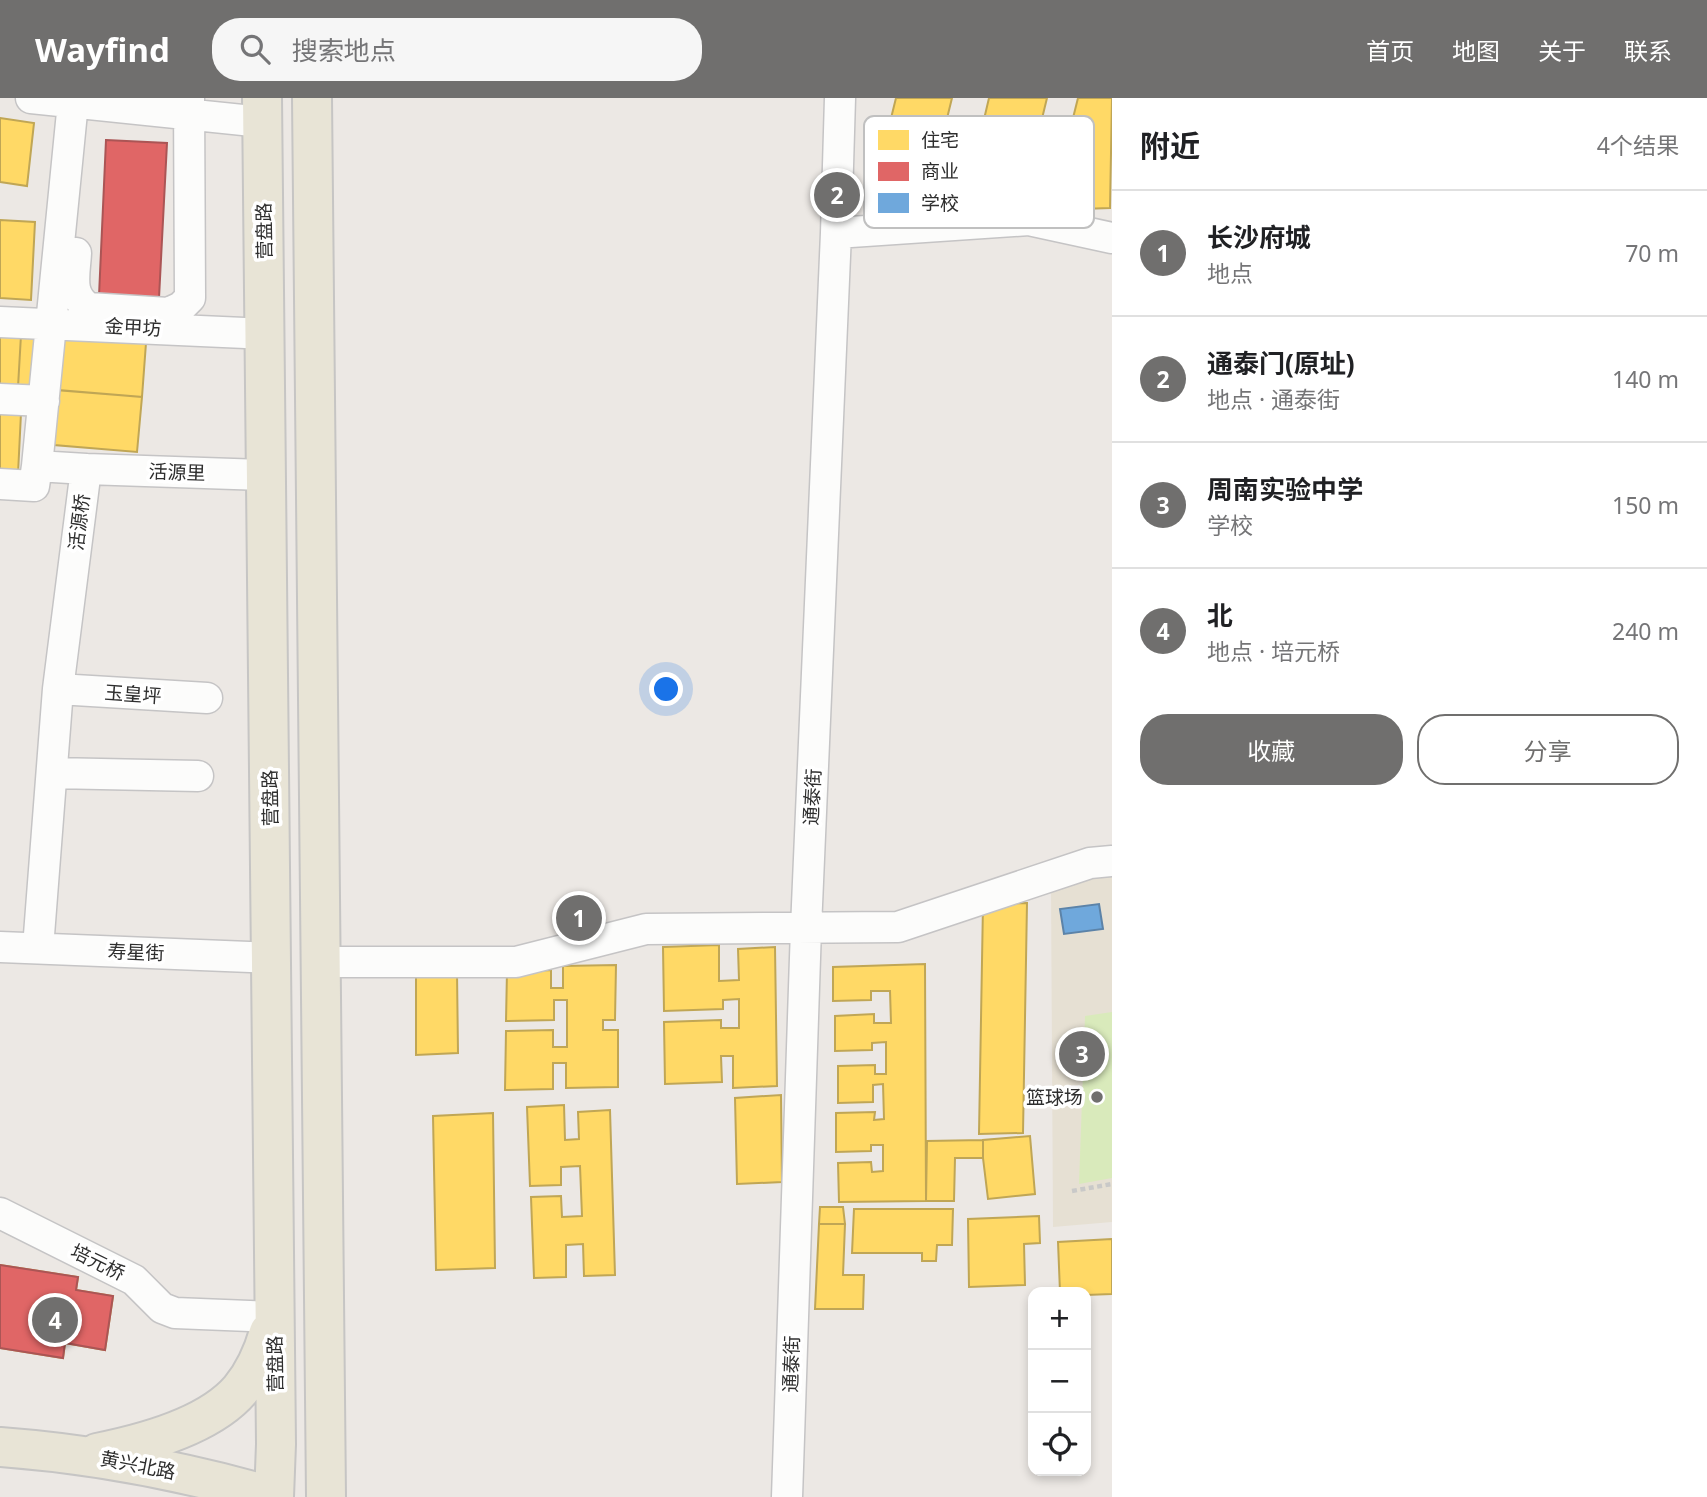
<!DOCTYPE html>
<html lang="zh">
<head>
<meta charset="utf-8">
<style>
	:root { --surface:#fff; --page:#f6f6f6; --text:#202124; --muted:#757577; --line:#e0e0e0; --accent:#706f6e }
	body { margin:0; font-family:"Noto Sans","Noto Sans SC",sans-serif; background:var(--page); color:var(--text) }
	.controls { position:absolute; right:21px; bottom:21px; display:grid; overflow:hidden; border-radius:14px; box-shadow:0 4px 10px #0003 }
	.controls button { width:63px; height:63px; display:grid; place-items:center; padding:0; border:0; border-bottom:2px solid var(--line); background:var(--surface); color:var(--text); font:35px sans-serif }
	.you { position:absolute; left:667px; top:592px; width:24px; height:24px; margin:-18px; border:5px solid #fff; border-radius:50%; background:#1a73e8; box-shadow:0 0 0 10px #1a73e833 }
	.badge { display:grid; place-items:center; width:46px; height:46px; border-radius:50%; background:var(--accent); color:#fff; font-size:23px; font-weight:700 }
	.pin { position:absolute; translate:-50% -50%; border:4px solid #fff; box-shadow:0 2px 7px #0006 }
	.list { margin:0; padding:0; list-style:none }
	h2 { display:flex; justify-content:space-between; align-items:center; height:91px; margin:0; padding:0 28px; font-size:30px }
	h2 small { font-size:23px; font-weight:400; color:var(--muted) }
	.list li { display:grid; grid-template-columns:46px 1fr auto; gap:21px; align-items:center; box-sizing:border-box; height:126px; padding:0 28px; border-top:2px solid var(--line) }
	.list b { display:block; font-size:26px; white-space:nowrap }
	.list p { margin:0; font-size:23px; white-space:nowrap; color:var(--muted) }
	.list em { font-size:23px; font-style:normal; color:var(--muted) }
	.actions { display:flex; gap:14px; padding:21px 28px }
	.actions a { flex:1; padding:16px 0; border:2px solid var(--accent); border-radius:28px; text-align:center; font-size:24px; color:var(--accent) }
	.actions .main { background:var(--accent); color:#fff }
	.icon { flex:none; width:38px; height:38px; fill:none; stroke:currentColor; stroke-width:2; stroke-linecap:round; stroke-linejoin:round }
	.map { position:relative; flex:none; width:1112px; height:1399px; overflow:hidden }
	header { display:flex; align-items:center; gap:42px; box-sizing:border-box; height:98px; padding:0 35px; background:var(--accent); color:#fff }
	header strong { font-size:33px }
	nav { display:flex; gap:38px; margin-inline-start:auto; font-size:24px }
	.search { width:490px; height:63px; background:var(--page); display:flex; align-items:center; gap:18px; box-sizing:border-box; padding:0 24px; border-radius:28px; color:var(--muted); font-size:26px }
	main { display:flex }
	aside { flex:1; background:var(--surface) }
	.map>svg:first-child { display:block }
	.education { fill:#e6e0d3 }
	.pitch { fill:#d9eabb }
	.homes { fill:#ffd966; stroke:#c0a655; stroke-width:2 }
	.shops { fill:#e06666; stroke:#ab5555; stroke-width:2 }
	.schools { fill:#6fa8dc; stroke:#5c83a8; stroke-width:2 }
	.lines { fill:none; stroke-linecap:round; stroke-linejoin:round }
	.minor-casing { stroke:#c5c4c5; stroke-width:33 }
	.major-casing { stroke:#c6c5c4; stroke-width:42 }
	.path { stroke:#c9c9c8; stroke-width:4.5; stroke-dasharray:5 3.5; stroke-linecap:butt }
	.minor { stroke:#fcfcfb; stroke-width:30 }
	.major { stroke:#e8e4d6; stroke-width:38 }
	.poi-dot { fill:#706f6e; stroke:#fff; stroke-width:2.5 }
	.labels { text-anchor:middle; stroke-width:7; stroke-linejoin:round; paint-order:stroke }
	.street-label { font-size:19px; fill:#2e2e2e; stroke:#fff }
	.poi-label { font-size:19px; fill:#2e2e2e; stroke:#fff; text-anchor:end }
	.key { fill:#fff; stroke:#c0c0c0; stroke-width:2 }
	.key-label { font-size:19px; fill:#2e2e2e }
</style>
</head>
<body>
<header>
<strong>Wayfind</strong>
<div class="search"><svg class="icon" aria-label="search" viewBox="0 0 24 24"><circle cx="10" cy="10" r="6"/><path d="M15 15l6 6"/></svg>搜索地点</div>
<nav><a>首页</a><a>地图</a><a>关于</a><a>联系</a></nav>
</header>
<main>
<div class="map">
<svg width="1112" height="1399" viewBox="0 0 1112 1399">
	<rect width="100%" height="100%" fill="#ece8e4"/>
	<path class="education" d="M1112 778V1124L1053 1129 1051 787Z"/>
	<path class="pitch" d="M1112 914V1080L1079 1086 1085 918Z"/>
	<path class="homes" d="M896 0H952L926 106 909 102 887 109 870 105Z
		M989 0H1047L1020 111 966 98Z
		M1078 0H1112L1110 110 1081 111 1052 104Z
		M0 20 34 25 27 88 0 84Z
		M0 122 35 124 31 202 0 200Z
		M0 235 21 237 18 289 0 288Z
		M21 237 146 245 142 299 18 289Z
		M58 292 142 299 137 354 54 347Z
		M0 314 21 315 18 376 0 375Z
		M1027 805 1023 1035 979 1036 983 806Z
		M719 847V883L739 882 738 851 775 849 777 988 733 990V958H721L722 984 665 986 664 924 721 922V930H739V901L723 902V911L664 913 663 849Z
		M925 866 926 1103 839 1104 838 1065 871 1064 872 1074 883 1073V1047H871V1053L836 1054V1015L875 1014 874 1022 884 1021 883 986 873 987V1004L838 1005V968L875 967V976H886V944L872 945V952L835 953V918L874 916V925H891L890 893H871V902L833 903V869Z
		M616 867 615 922H603V932H618V989L566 990V965H553V991L505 992 506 933 553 932V949H567V902H554V922L506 923 507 873 551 872V890H563V868Z
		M457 874 458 955 416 957V875Z
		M781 997 782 1084 737 1086 735 1000Z
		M564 1007 565 1042 579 1041 578 1014 610 1012 615 1177 584 1178 583 1146 566 1147V1179L534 1180 531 1099 561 1098 562 1119 582 1118 580 1068 561 1069V1087L530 1088 527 1009Z
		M493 1015 495 1170 436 1172 433 1018Z
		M1030 1038 1035 1096 988 1101 983 1060V1042Z
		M983 1042V1060H955L954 1103H926L927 1043Z
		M820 1109H843L845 1126H819Z
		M854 1111H953L952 1147H937L936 1163H922V1155H852Z
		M1039 1118 1040 1145 1024 1146 1025 1187 969 1189 968 1121Z
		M819 1126H845L843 1177H864L863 1211H815Z
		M1112 1141V1196L1086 1197V1194H1060L1058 1144Z
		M0 1167 78 1179 76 1192 113 1198 105 1252 65 1245 63 1260 0 1250Z"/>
	<path class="shops" d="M106 42 167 45 159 200 99 198Z
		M0 1167 78 1179 76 1192 113 1198 105 1252 65 1245 63 1260 0 1250Z"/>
	<path class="schools" d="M1099 806 1103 831 1064 836 1060 811Z"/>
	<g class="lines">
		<g class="minor-casing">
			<path id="minor" d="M31 0 262 24
				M836 135 1029 122 1112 140
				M76 155C75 176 68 197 89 210L168 215 181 209 190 200 189 0
				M0 224 266 236
				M0 301 44 303
				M86 371 267 377
				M0 386 34 388 37 368
				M58 591 207 600
				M52 675 198 678
				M0 849 272 860
				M38 850 58 591 86 371 37 368 73 4
				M321 864H516L646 831 898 829 1090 765 1112 763
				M0 1115 134 1182 162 1210 175 1215 274 1219
				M787 1399 806 830 836 135 840 0"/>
		</g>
		<g class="major-casing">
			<path id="major" d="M262 0 276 1346 274 1399
				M312 0 326 1399
				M0 1349C93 1356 184 1373 274 1399
				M97 1355C142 1346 209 1328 240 1292 254 1275 263 1255 269 1234"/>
		</g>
		<path class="path" d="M1072 1093 1112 1086"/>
		<use href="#minor" class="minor"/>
		<use href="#major" class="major"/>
	</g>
	<circle class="poi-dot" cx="1097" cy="999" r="7"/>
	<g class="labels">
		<g class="street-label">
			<text transform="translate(264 133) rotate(-91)" y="7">营盘路</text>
			<text transform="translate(133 229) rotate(3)" y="7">金甲坊</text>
			<text transform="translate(177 374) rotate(2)" y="7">活源里</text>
			<text transform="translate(79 424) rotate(-83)" y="7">活源桥</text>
			<text transform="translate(133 596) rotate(4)" y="7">玉皇坪</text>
			<text transform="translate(812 699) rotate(-87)" y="7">通泰街</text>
			<text transform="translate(270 700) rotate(-91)" y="7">营盘路</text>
			<text transform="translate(136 854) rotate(2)" y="7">寿星街</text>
			<text transform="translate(98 1164) rotate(26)" y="7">培元桥</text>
			<text transform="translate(275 1266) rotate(-91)" y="7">营盘路</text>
			<text transform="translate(791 1266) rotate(-88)" y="7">通泰街</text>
			<text transform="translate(138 1367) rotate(11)" y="7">黄兴北路</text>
		</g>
		<g class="poi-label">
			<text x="1083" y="1006">篮球场</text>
		</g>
	</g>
	<rect x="864" y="18" width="230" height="112" rx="10" class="key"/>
	<rect x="878" y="32" width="31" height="20" fill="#ffd966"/>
	<rect x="878" y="64" width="31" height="19" fill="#e06666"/>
	<rect x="878" y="95" width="31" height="20" fill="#6fa8dc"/>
	<g class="key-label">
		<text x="921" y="49">住宅</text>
		<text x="921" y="80">商业</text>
		<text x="921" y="112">学校</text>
	</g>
</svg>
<div class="controls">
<button>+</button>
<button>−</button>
<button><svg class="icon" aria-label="locate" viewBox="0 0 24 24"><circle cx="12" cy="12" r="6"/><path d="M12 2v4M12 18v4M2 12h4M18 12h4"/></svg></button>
</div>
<div class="you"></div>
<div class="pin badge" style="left:579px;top:820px">1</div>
<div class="pin badge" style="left:837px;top:97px">2</div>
<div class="pin badge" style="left:1082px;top:956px">3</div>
<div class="pin badge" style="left:55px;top:1222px">4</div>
</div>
<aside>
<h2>附近<small>4个结果</small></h2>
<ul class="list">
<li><span class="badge">1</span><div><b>长沙府城</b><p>地点</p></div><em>70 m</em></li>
<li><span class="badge">2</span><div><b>通泰门(原址)</b><p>地点 · 通泰街</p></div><em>140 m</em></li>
<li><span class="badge">3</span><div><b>周南实验中学</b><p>学校</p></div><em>150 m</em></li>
<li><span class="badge">4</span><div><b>北</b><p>地点 · 培元桥</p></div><em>240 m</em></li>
</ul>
<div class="actions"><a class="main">收藏</a><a>分享</a></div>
</aside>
</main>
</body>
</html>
